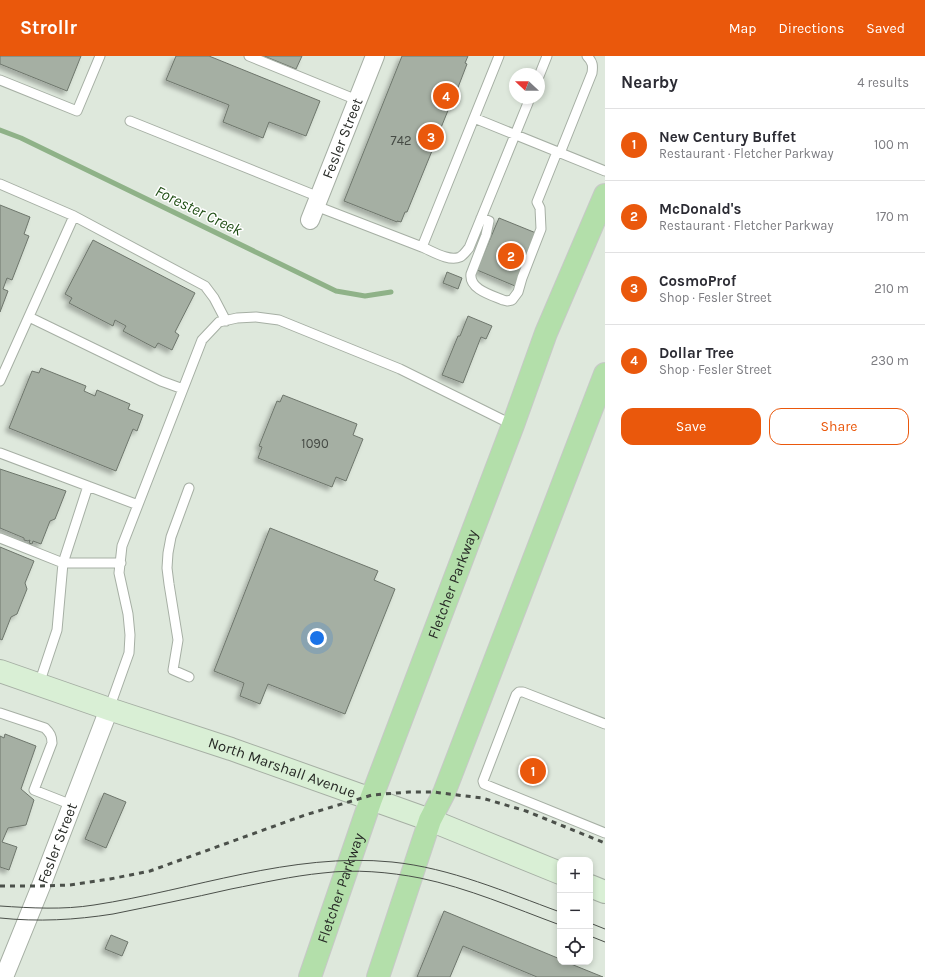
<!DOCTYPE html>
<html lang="en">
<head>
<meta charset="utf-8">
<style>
	:root { --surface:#fff; --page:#f7f7f7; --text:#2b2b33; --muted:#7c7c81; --line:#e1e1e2; --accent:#ea580c }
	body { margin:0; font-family:Karla,sans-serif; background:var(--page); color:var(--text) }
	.controls { position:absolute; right:12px; bottom:12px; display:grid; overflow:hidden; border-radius:8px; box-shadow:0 2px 6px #0003 }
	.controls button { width:36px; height:36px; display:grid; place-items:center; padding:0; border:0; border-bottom:1px solid var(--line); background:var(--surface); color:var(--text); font:20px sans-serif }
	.compass { position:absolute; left:509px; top:12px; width:36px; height:36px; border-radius:50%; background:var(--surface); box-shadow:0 2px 6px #0003; rotate:292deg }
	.you { position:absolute; left:317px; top:582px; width:14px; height:14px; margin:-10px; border:3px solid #fff; border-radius:50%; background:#1a73e8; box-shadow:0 0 0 6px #1a73e833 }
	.badge { display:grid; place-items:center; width:26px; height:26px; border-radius:50%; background:var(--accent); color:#fff; font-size:13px; font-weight:700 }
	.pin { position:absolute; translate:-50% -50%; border:2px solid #fff; box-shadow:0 1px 4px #0006 }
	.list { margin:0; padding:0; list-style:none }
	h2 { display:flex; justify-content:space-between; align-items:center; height:52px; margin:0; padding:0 16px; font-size:17px }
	h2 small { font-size:13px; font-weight:400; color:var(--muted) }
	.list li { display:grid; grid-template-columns:26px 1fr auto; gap:12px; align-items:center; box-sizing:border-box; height:72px; padding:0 16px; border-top:1px solid var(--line) }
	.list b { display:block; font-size:15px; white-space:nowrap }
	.list p { margin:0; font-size:13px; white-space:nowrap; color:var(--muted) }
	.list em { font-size:13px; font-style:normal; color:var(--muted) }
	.actions { display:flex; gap:8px; padding:12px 16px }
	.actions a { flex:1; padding:9px 0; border:1px solid var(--accent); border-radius:12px; text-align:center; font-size:14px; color:var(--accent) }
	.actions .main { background:var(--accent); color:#fff }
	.icon { flex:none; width:22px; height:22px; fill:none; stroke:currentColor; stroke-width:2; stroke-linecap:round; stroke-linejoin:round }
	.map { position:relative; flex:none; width:605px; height:921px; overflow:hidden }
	header { display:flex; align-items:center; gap:24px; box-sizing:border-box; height:56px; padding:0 20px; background:var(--accent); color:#fff }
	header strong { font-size:19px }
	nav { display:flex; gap:22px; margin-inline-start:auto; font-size:14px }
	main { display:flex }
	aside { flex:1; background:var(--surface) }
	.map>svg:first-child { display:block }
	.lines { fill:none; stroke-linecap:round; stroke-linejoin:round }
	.stream { stroke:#8fb288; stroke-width:5 }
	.building { fill:#a5afa3; stroke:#6e766c; filter:url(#shadow) }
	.lane-casing { stroke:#a6afa4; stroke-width:11 }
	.street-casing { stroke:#a6afa4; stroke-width:20 }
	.secondary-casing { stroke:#a6afa4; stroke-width:24 }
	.primary-casing { stroke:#c7c8c7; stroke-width:24 }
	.lane { stroke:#fff; stroke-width:9 }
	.street { stroke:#fff; stroke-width:18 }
	.secondary { stroke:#d9efd5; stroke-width:22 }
	.primary { stroke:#b3dfaa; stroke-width:22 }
	.tram { stroke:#4b504a; stroke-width:1 }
	.rail { stroke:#4b504a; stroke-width:3; stroke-dasharray:5 5; stroke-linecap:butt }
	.labels { text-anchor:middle; stroke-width:3; stroke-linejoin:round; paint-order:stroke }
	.number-label { font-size:13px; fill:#464b45 }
	.street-label { font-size:15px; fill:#272a26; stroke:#fff }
	.water-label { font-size:16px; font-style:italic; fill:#214f16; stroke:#fff }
</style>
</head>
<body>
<header>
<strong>Strollr</strong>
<nav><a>Map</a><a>Directions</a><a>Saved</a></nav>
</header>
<main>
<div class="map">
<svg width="605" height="921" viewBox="0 0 605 921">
	<defs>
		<filter id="shadow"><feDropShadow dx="-3.5" dy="3.5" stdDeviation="2" flood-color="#0004"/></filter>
	</defs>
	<rect width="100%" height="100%" fill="#dee8dc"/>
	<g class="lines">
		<path class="stream" d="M0 74 21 82 336 235 365 240 391 236"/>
	</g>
	<path class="building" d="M0 0H81L67 35 0 8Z
		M176 0H209L320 45 306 80 269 66 263 82 223 66 229 49 166 24Z
		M264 0H302L296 13Z
		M402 0H468L465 7 467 8 457 34 459 35 451 53 449 52 438 79 436 78 431 90H434L407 156H405L401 166 397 165V166L344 145Z
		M0 149 30 161 24 178 29 180 12 224 7 222 3 233 8 235 0 256Z
		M499 162 536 177 515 230 477 214Z
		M93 184 195 237 175 276 179 279 172 294 158 287 155 292 123 275 126 270 115 264 113 270 69 247 72 242 65 238Z
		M447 216 462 222 458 233 443 227Z
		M468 260 492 270 486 283 481 281 463 327 442 319 458 280H460Z
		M41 312 86 330 84 335 95 340 97 334 130 348 128 353 143 359 137 375 133 373 116 415 9 372 32 315 39 317Z
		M283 339 357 368 353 379 363 383 346 425 336 421 332 431 258 402 262 391 259 390 277 345 280 346Z
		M0 413 66 435 55 463 50 465 41 488 33 485 32 488 29 487 30 484 28 485 24 484V482L0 472Z
		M270 472 378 515 374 524 395 533 345 658 268 628 260 648 240 640 244 627 214 615Z
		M0 491 34 505 25 527 27 533 17 558 11 561 2 584 0 583Z
		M5 678 36 690 21 733 34 744 26 769 8 772 2 786 17 791 9 814 0 811V680L4 682Z
		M104 737 126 746 106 792 85 783Z
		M444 855 560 903V906H566L603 921H537L463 890 450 921H417Z
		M111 879 128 886 122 900 105 893Z"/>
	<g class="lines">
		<g class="lane-casing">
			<path id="lane" d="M249 0 357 44
				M539 20 547 0
				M0 24 77 55 100 0
				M474 62 605 115
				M130 65 319 141
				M560 97 592 17C593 10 593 6 587 0
				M0 128 74 160 205 230 214 242 226 265
				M316 150 422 191 499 0
				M481 162 489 165 486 179 471 218C469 233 491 239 503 244L507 245 512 244 518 236 522 222 541 173 540 152 537 146 557 96
				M422 191C432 195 449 206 460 201 464 199 466 195 469 192L530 42
				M29 261 161 325 183 333
				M0 325 74 160
				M0 397 138 449
				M189 432 171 481 168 497 167 512 169 528 178 584 173 614 189 621
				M0 482 63 507H121
				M39 628 57 574 63 507 88 430
				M109 653 129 597 130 579 128 558 119 517 122 490 202 284 219 266 237 262 256 261 279 264 400 313 513 369
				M0 657 45 672C50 677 52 680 52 687L34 734 72 749
				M605 668 523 636H519L516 639 483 725 484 728 605 777"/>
		</g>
		<g class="street-casing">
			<g id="street">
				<path id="s1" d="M310 164 375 0"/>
				<path id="s2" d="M4 921 41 830 109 653"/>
			</g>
		</g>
		<g class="secondary-casing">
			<g id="secondary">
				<path id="s3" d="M0 615 109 653 231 693 430 764 560 817"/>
				<path d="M590 830 605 836"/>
			</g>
		</g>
		<g class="primary-casing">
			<g id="primary">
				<path id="s4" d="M310 921 371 743 513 369 546 277 605 139"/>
				<path d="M378 921 430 764 444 737 605 318"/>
			</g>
		</g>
		<use href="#lane" class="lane"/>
		<use href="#street" class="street"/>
		<use href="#secondary" class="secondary"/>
		<use href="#primary" class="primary"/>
		<path class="tram" d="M0 850C31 852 63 854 94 849 193 834 291 796 392 806 451 812 505 836 560 856
			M0 862C38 866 75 864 113 858 152 850 192 842 231 833 262 827 292 820 323 817 355 813 389 816 420 822 468 832 514 852 560 869
			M590 867 605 873
			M590 880 605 886"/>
		<path class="rail" d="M0 830H41L70 829 110 823 150 815 305 759 372 739 409 736H433L482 742 526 755 605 787"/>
	</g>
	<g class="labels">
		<g class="number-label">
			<text x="401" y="89">742</text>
			<text x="315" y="392">1090</text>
		</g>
		<g class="street-label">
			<text dy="5" stroke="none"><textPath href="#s1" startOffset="88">Fesler Street</textPath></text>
			<text dy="5" stroke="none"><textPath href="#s4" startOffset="418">Fletcher Parkway</textPath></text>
			<text dy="5" stroke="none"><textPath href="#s3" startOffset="298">North Marshall Avenue</textPath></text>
			<text dy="5" stroke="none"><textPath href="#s2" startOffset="144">Fesler Street</textPath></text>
			<text dy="5" stroke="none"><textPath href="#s4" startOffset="94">Fletcher Parkway</textPath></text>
		</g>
		<g class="water-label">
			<text transform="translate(199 154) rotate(26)" y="6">Forester Creek</text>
		</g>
	</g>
</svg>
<div class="controls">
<button>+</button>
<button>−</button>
<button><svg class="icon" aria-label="locate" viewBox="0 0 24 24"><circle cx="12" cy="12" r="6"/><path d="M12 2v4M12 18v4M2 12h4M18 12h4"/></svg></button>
</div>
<svg class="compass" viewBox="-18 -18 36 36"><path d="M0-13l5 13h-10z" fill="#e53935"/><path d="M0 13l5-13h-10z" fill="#7c7c81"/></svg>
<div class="you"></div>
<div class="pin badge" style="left:533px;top:715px">1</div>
<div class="pin badge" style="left:511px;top:200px">2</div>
<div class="pin badge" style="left:431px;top:81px">3</div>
<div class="pin badge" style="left:446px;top:40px">4</div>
</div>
<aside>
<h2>Nearby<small>4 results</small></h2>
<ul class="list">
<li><span class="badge">1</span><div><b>New Century Buffet</b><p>Restaurant · Fletcher Parkway</p></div><em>100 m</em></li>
<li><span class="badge">2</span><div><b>McDonald's</b><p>Restaurant · Fletcher Parkway</p></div><em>170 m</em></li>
<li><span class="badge">3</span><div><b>CosmoProf</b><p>Shop · Fesler Street</p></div><em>210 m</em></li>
<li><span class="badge">4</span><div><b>Dollar Tree</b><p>Shop · Fesler Street</p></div><em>230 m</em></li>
</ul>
<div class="actions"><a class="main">Save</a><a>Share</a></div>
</aside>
</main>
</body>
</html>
